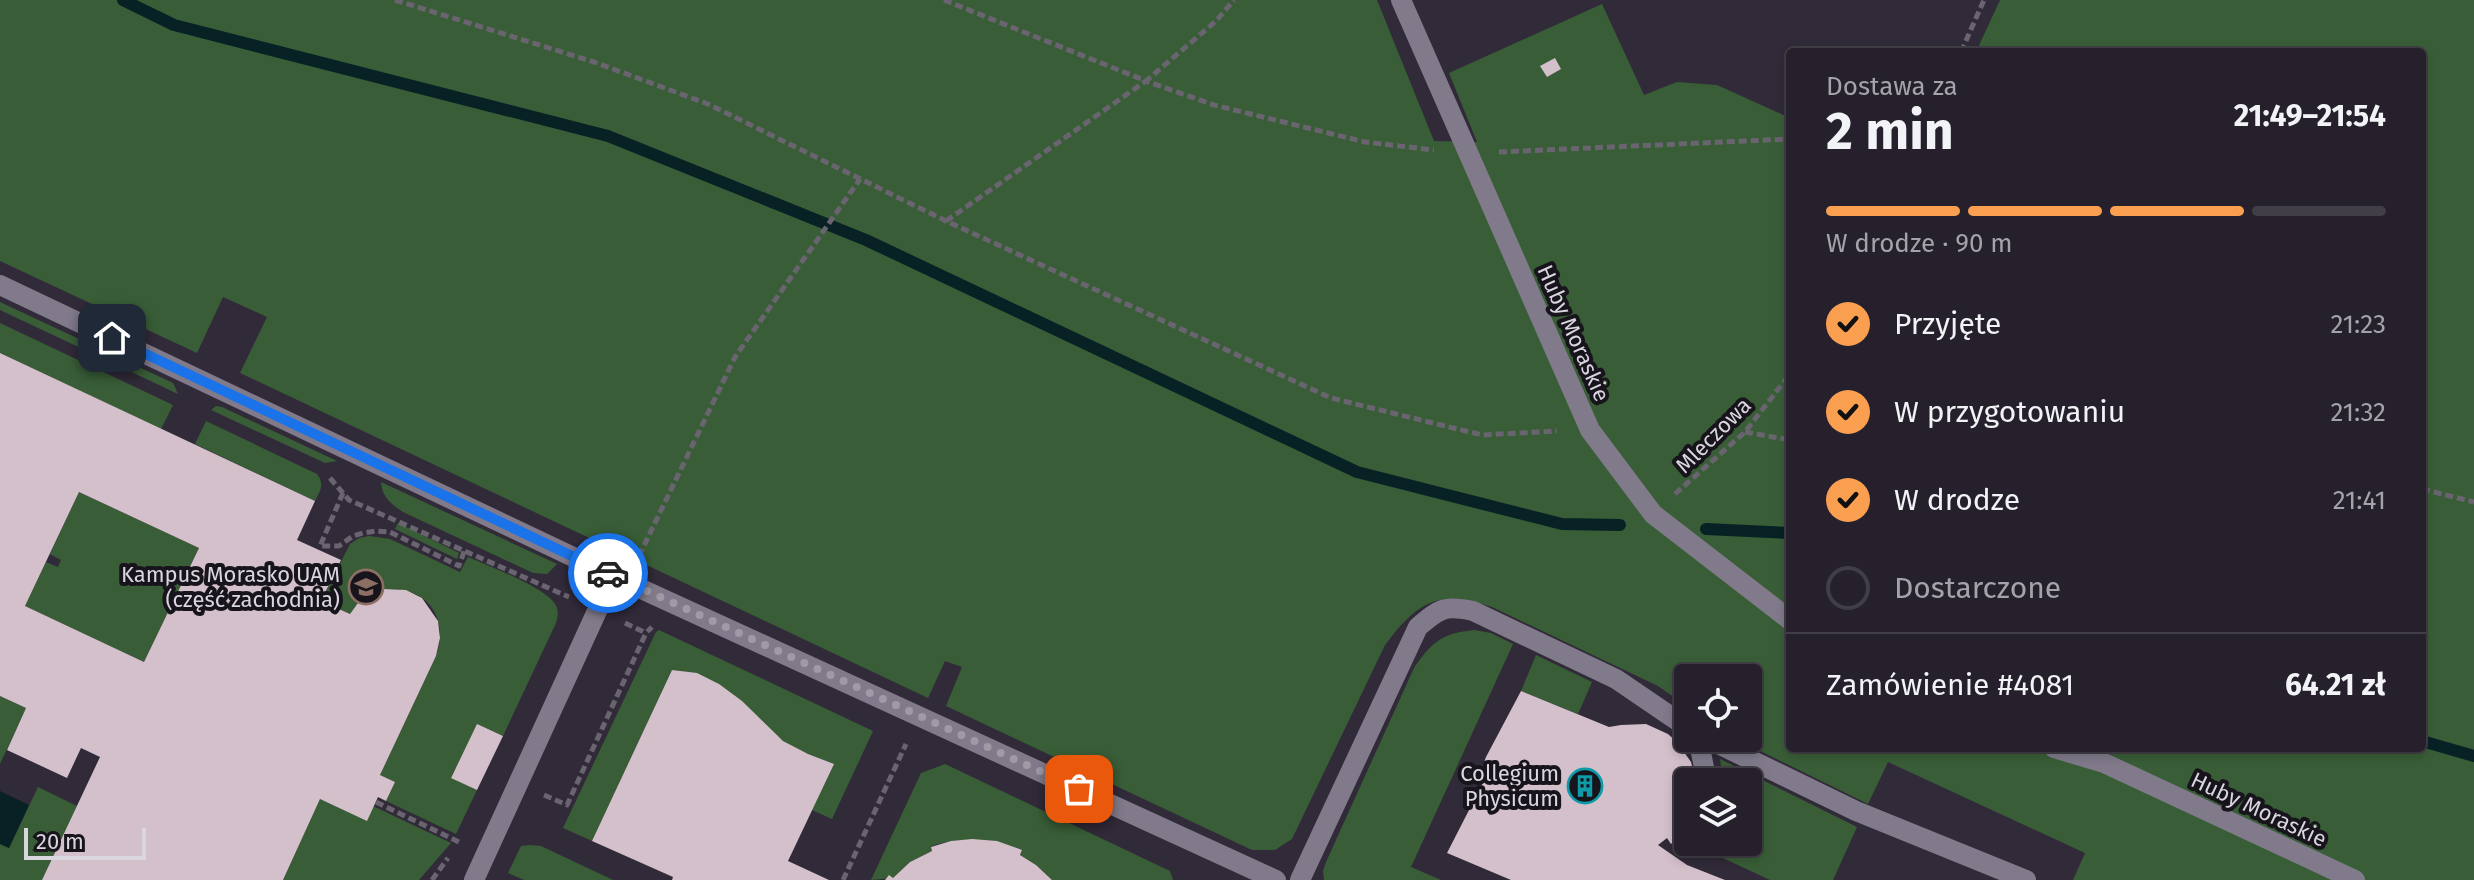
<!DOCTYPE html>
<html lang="pl">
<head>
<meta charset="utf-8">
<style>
	:root { --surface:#25202b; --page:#2d2833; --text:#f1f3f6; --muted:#a3a3a9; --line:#423e47; --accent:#fa9f4f }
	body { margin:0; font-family:"Fira Sans",sans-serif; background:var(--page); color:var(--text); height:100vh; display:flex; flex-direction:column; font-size:30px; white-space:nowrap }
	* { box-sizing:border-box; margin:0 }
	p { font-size:26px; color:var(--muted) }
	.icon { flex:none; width:44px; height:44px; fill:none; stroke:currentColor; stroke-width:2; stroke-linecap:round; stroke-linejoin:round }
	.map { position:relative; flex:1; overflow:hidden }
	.panel { position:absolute; left:1786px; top:48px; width:640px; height:704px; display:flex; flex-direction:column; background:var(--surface); border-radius:8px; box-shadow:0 4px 12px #0003,0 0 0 2px var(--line) }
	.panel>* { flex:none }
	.fabs { position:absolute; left:1674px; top:664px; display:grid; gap:16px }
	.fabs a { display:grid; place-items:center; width:88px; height:88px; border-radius:8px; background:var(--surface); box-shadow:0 4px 12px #0003,0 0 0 2px var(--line); font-size:40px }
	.scale { position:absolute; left:24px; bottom:20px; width:122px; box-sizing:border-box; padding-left:8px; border:4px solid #dad6df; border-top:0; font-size:22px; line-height:28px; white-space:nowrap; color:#dad6df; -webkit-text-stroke:6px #17141b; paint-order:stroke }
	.pin { position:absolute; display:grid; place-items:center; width:68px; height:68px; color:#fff; margin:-34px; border-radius:16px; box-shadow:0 4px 12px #0006 }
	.courier { position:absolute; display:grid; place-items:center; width:80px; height:80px; margin:-40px; border:6px solid #1a73e8; border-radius:50%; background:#fff; color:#222; box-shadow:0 2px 10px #0007 }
	.headline em { font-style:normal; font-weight:700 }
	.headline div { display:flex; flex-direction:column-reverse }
	.headline { display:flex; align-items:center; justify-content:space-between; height:136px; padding:0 40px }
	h1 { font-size:52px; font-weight:700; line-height:60px }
	.bar { display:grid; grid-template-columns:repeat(4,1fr); gap:12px 8px; align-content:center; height:96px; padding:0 40px }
	.bar i { height:10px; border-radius:6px; background:var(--line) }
	.bar .active { background:var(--accent) }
	.bar p { grid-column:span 4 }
	.line { display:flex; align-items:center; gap:20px; padding:0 40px; border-top:2px solid var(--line) }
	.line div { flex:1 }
	ol { padding:0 40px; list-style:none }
	li { display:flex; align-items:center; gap:24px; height:88px }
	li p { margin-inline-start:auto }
	li .icon { padding:8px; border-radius:50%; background:var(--accent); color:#111; stroke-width:4 }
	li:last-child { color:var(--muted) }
	li i { width:44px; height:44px; border:4px solid var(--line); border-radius:50% }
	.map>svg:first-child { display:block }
	.green { fill:#395e37 }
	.water { fill:#072124 }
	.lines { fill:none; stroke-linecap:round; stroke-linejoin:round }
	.stream { stroke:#072124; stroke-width:12 }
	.building { fill:#d4c0cb; fill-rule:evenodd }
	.path { stroke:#6a6471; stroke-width:5; stroke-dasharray:8 4; stroke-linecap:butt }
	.minor { stroke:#817a8b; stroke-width:20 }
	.done { stroke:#9f9aa5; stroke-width:8; stroke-dasharray:0 14.4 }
	.route { stroke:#1a73e8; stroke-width:10 }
	.labels { text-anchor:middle; stroke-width:8; stroke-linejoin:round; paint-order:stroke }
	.street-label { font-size:22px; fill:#dad6df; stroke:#17141b }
	.poi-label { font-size:22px; fill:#dad6df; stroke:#17141b; text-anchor:end }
</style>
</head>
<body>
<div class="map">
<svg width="2474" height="880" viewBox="0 0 2474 880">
	<rect width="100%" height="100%" fill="#312a39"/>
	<g class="green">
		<path d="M0,0H1377L1434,141L1477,142L1449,73L1602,4L1644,95L1677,82L1717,85L1790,118V748H2422V52H1976L2000,0H2474V880H2073L2085,853L1888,762L1868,804L1734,738H1748V678H1688V707L1658,686L1492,607C1438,589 1418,601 1385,645L1292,839L1275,850H1252L946,706L962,667L945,661L928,698L240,373L267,317L223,297L197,353L0,261Z"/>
		<polygon points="0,302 173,383 178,394 0,310"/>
		<polygon points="0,323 173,405 161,429 0,353"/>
		<polygon points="216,406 222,407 337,461 325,463 211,410"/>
		<path d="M206,421L317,474C325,484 320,491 315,501L195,444Z"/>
		<path d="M381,482L557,564L547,574L533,573L403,512C391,504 382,497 381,482Z"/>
		<polygon points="79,492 199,548 144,662 25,606 46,562 58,567 61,560 50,554"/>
		<polygon points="398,523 459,553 457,559 395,529"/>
		<path d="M369,536L390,539L460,572L468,557C487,565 546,588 555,604C559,610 558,616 556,623L503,736L477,725L451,777L477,790L456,834L386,801L395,782L380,775L436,656C438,650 440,643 440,637C442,587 379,572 350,614L321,601L350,544L359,538Z"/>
		<path d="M659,630L873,731L832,819L812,810L833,764C816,757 797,751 782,740C739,710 733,676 672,670L592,841L563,828L656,632Z"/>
		<path d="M1474,630L1491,633L1513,644L1411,867L1441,880H1324L1323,871L1326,862L1414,668C1432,642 1442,633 1474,630Z"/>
		<polygon points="1536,655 1592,682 1578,714 1521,691"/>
		<polygon points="0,696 26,708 0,764"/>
		<polygon points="1720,759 1857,827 1833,880 1770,880 1723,858 1718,842 1748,842 1748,782 1723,782"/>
		<path d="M945,764L1170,871L1173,880H1052L1036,865L1020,855L1022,851C988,838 966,836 931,846L932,851L910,862L893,878L871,880L921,773Z"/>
		<polygon points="38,787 77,806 42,880 0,880 0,844 9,848"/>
		<polygon points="320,799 367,820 373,806 451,843 419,880 283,880"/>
		<polygon points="530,845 541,846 613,880 524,880 508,873 521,846"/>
	</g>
	<polygon class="water" points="0,791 29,805 9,848 0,844"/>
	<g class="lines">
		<g class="stream">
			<polyline points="123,0 174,25 608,136 866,240 1357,472 1562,524 1620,525"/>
			<polyline points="1706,529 1790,533"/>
			<polyline points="2422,741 2474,756"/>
		</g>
	</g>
	<g class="building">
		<polygon points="1555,58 1561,69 1547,77 1540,66"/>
		<path d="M0,353L315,501L297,540L341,560L321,601L350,614L358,603L369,594L383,589L406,590L422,598L438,621L440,638L436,656L380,775L395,782L386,801L378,797L367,821L320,799L283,880H42L100,757L81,748L67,778L7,750L26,708L0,696ZM79,492L199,548L144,662L25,606Z"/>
		<polygon points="672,670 697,673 719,684 742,701 783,741 808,754 834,764 788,861 829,880 672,880 673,877 592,841"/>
		<polygon points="1521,691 1609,727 1621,725 1646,724 1668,734 1677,742 1691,762 1696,782 1688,782 1688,817 1679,830 1684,833 1671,844 1667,838 1658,845 1687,865 1725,880 1511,880 1447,853 1487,775 1480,773 1486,757"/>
		<polygon points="477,724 503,736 477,790 451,778"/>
		<polygon points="972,839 997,841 1022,850 1020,855 1036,865 1052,880 885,880 889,875 893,878 910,862 932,851 931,847 951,841"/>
	</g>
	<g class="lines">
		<g class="path">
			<polyline points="395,0 594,62 708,104 946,221 1331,398 1482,435 1557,431"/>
			<polyline points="944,0 1146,81 1216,21 1234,0"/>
			<polyline points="1961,52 1984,0"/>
			<polyline points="1499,152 1790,139"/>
			<polyline points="946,221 1146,81 1214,105 1365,142 1434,150"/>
			<polyline points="1745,432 1790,440"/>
			<polyline points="330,478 349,500 569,597"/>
			<polyline points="2422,489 2474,502"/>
			<polyline points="343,493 320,546 339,546 353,536 363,533 376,531 390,532 459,566 465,549"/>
			<polyline points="1675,494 1745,432 1790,374"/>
			<polyline points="639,556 735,357 860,179"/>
			<polyline points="625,623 646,633"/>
			<polyline points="544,795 567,805 646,633 652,627"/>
			<polyline points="376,802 461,843"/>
			<polyline points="432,880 448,858"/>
			<polyline points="843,880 906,744"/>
		</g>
		<g class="minor">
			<polyline points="1401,0 1590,430 1653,514 1790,620"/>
			<polyline points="0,285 626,582 1276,880"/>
			<polyline points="1698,738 1707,782"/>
			<polyline points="1706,738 1856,811 2026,880"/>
			<polyline points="2054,748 2104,763 2355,880"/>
			<polyline points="474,880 613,576"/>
			<path d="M1300,880L1418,627C1440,608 1445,605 1473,611L1616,679L1688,728"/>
		</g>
	</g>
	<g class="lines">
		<polyline class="done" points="608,573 1079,789"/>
		<polyline class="route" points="112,338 608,573"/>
	</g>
	<defs>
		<g id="university-ring" transform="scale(1.8)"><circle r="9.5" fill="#17141b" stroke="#8d6e63" stroke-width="1.5"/><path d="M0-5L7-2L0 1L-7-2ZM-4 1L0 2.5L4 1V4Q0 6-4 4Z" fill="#8d6e63"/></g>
		<g id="building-ring" transform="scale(1.8)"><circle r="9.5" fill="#17141b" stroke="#0f9aa8" stroke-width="1.5"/><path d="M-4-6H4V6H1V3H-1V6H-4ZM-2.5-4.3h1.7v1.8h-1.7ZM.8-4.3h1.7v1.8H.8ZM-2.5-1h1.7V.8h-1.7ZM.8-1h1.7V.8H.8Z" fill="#0f9aa8"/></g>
	</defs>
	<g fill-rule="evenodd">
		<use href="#university-ring" x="366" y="587"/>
		<use href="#building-ring" x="1585" y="786"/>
	</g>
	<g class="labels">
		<g class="street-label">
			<text transform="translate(1574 333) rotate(66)" y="8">Huby Moraskie</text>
			<text transform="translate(1713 435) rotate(-45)" y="8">Mleczowa</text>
			<text transform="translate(2259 809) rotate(25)" y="8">Huby Moraskie</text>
		</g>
		<g class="poi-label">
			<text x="340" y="582">Kampus Morasko UAM<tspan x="340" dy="25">(część zachodnia)</tspan></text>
			<text x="1559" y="781">Collegium<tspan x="1559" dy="25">Physicum</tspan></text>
		</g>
	</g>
</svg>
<div class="fabs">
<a><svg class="icon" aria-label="locate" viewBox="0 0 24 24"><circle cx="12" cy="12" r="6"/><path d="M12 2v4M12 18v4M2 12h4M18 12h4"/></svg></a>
<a><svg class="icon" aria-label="layers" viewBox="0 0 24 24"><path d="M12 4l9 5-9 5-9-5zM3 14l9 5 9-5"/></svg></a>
</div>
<div class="scale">20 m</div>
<div class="pin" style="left:1079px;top:789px;background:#ea580c"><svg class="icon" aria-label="bag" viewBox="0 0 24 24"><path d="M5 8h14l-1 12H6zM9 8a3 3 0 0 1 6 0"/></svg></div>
<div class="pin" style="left:112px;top:338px;background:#1f2937"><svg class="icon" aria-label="home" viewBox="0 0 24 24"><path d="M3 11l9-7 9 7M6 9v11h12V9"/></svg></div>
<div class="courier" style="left:608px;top:573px"><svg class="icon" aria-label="car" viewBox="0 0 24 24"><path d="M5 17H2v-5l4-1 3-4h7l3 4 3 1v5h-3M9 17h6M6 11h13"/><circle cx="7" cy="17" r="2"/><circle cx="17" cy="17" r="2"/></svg></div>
<section class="panel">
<div class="headline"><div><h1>2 min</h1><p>Dostawa za</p></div><em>21:49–21:54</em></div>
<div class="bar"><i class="active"></i><i class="active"></i><i class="active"></i><i></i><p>W drodze · 90 m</p></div>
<ol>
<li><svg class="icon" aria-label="check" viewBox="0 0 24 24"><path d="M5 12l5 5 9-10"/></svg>Przyjęte<p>21:23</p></li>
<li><svg class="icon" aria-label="check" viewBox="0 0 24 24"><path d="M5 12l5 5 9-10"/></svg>W przygotowaniu<p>21:32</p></li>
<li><svg class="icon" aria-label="check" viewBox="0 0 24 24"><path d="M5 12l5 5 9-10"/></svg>W drodze<p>21:41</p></li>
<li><i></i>Dostarczone</li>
</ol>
<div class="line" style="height:104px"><div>Zamówienie #4081</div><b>64.21 zł</b></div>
</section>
</div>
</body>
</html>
